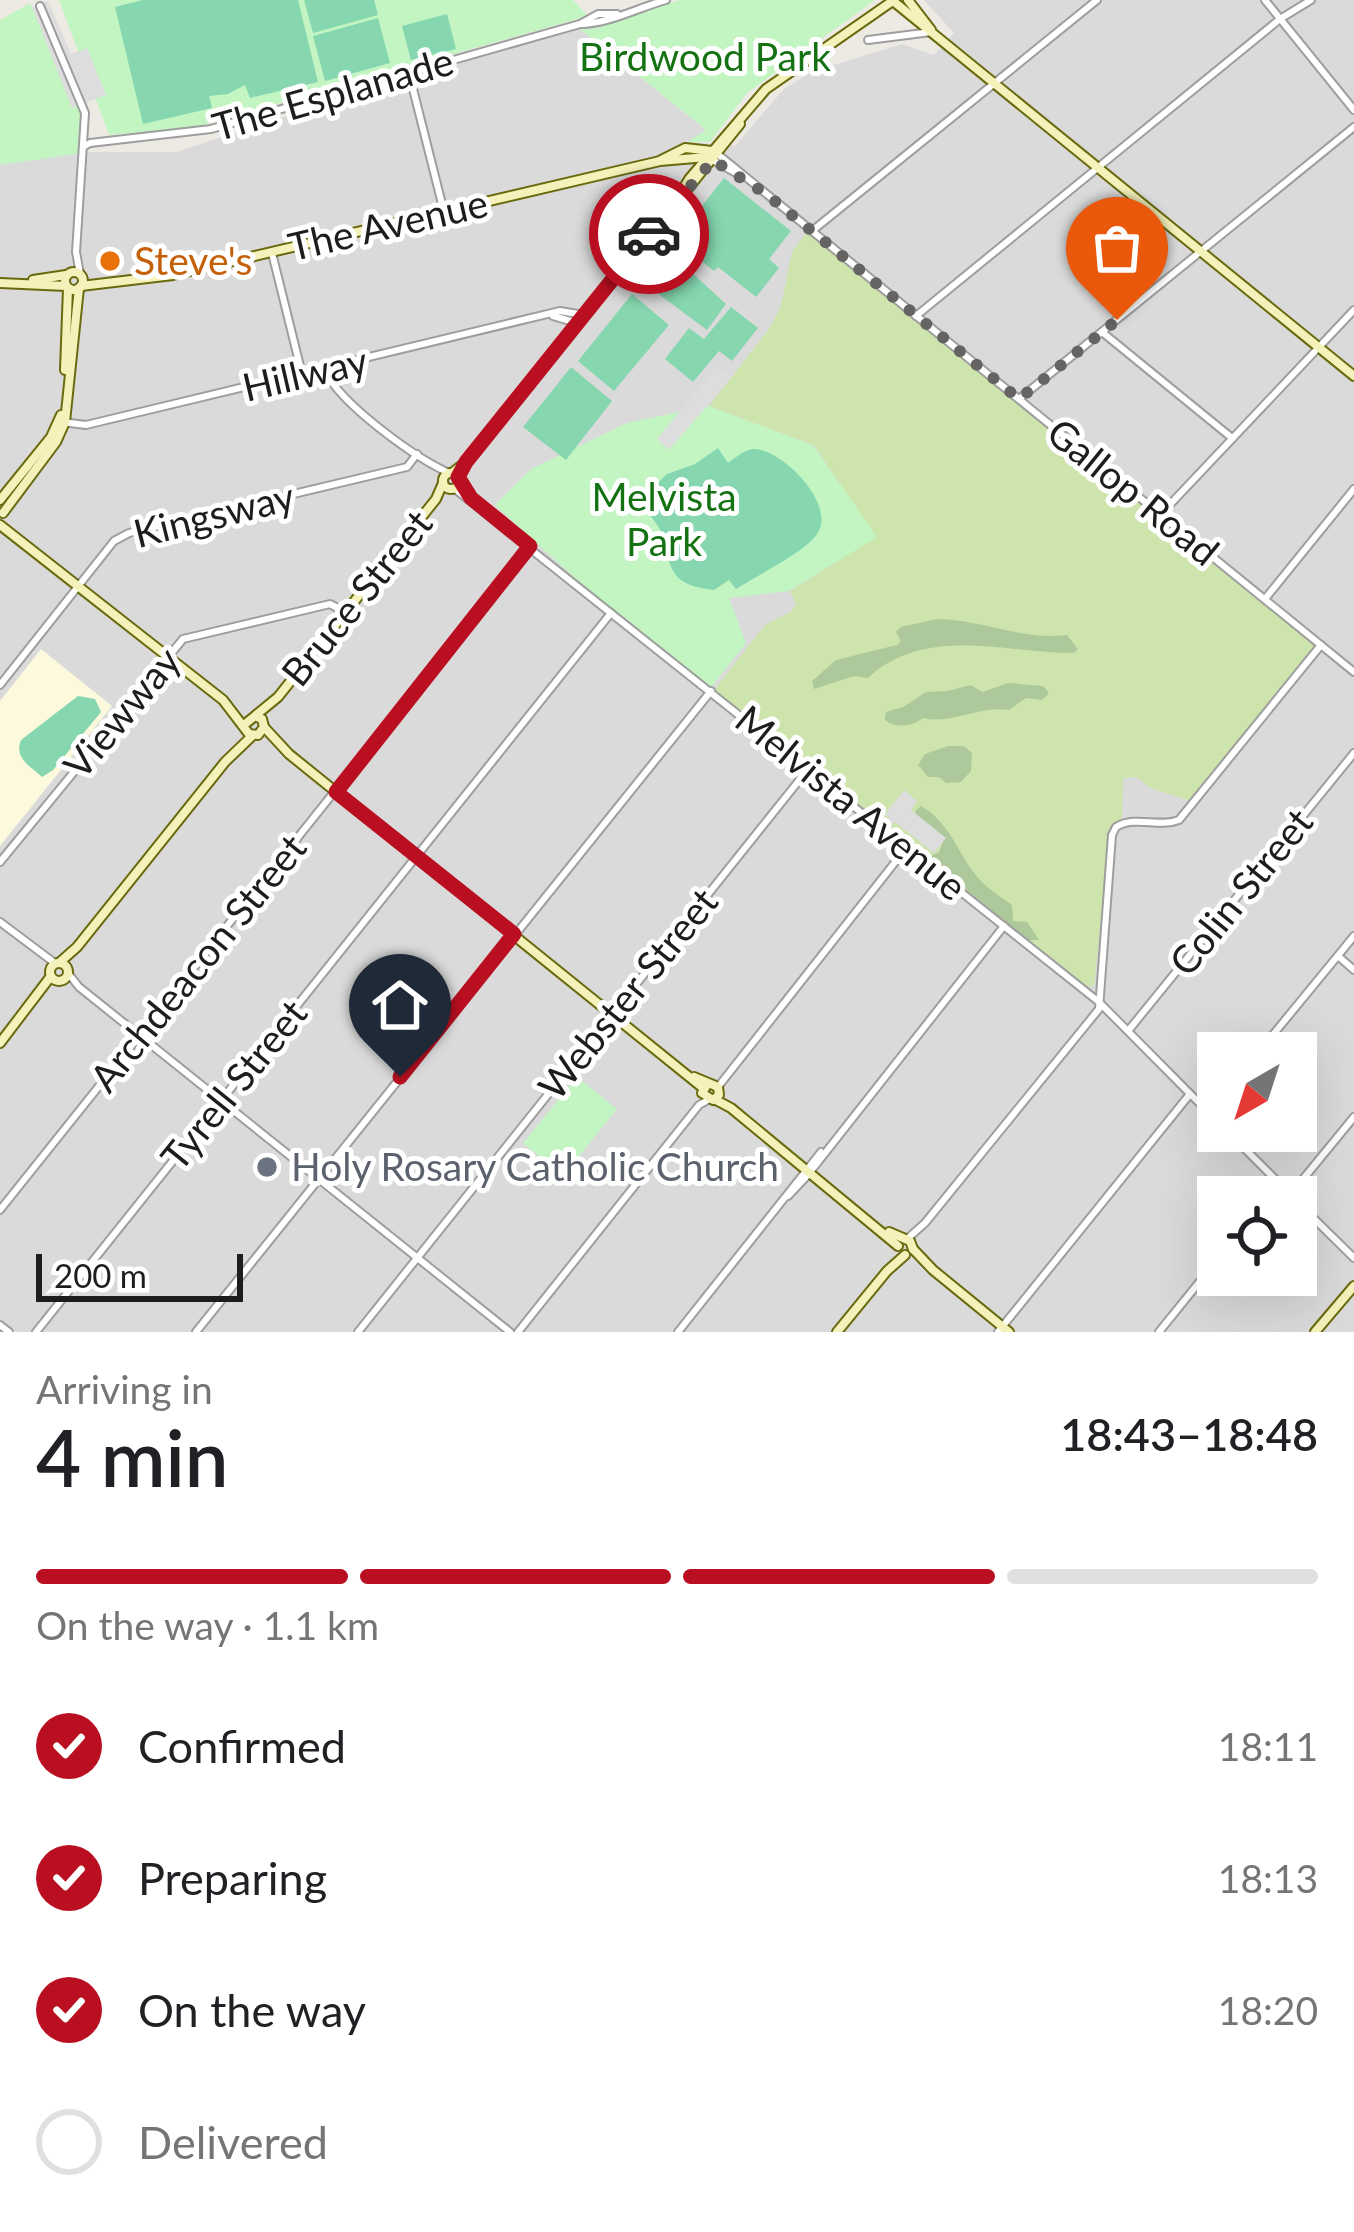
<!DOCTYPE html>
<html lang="en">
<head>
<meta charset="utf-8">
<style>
	:root { --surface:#fff; --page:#f6f6f6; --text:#202124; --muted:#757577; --line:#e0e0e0; --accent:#ba0f20 }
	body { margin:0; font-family:Lato,sans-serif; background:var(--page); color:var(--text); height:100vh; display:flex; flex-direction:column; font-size:45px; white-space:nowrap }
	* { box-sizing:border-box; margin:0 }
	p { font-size:39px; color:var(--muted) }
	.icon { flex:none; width:66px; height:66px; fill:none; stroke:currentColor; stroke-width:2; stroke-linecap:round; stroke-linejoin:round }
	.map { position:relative; height:1332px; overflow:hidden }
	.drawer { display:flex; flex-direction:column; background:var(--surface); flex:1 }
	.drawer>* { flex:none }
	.needle { width:78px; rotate:219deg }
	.tools { position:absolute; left:1197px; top:1032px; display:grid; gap:24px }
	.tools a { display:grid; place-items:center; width:120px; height:120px; border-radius:0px; background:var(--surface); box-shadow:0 12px 48px #0002; font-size:60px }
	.scale { position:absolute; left:36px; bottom:30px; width:207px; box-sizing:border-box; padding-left:12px; border:6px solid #1d1d1d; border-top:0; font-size:33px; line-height:42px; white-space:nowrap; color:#1d1d1d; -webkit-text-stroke:9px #fff; paint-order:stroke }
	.pin { position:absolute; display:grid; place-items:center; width:102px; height:102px; color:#fff; margin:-123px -51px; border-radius:50% 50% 50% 0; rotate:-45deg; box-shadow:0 0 12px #0007 }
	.pin .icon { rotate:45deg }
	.courier { position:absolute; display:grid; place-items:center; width:120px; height:120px; margin:-60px; border:9px solid #ba0f20; border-radius:50%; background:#fff; color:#222; box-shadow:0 3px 15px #0007 }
	.head em { font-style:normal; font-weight:600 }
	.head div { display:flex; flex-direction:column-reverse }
	.head { display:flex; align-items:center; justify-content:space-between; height:204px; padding:0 36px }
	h1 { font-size:78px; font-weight:600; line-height:90px }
	.bar { display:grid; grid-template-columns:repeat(4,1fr); gap:18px 12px; align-content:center; height:144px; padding:0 36px }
	.bar i { height:15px; border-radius:9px; background:var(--line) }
	.bar .active { background:var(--accent) }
	.bar p { grid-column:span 4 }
	ol { padding:0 36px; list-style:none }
	li { display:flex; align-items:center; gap:36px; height:132px }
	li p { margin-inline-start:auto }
	li .icon { padding:12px; border-radius:50%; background:var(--accent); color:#fff; stroke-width:4 }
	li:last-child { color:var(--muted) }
	li i { width:66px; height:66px; border:6px solid var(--line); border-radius:50% }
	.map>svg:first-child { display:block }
	.residential { fill:#dbdada; fill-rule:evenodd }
	.education { fill:#fcf9dd }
	.grass { fill:#cde4ac }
	.forest { fill:#adc99b }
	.park { fill:#c3f5c2 }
	.pitch { fill:#86d7b0 }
	.parking { fill:#ddd }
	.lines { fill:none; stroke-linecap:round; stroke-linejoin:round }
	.street-casing { stroke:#9e9e9e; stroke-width:10 }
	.secondary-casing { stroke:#696a0d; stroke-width:12 }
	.street { stroke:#fff; stroke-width:6 }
	.secondary { stroke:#f4f1ba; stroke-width:8 }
	.done { stroke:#666462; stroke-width:12; stroke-dasharray:0 21.6 }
	.route { stroke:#ba0f20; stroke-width:15 }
	.food-dot { fill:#e8710a; stroke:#fff; stroke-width:4.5 }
	.worship-dot { fill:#6b7280; stroke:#fff; stroke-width:4.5 }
	.labels { text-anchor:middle; stroke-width:10; stroke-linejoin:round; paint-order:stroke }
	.park-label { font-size:39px; fill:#157213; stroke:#fff }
	.street-label { font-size:39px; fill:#1d1d1d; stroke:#fff }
	.food-label { font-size:39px; fill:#c56008; stroke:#fff; text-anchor:start }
	.worship-label { font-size:39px; fill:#5b616d; stroke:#fff; text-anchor:start }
</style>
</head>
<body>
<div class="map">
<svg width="1354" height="1332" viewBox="0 0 1354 1332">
	<rect width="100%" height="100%" fill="#ede9e3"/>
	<path class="residential" d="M924,0H1354V1332H0V161L41,152H176L574,23L707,130L690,142L735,146L784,89L811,72L902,44L934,55L954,33ZM1218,1053H1296V1131H1218ZM1218,1197H1296V1275H1218Z"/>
	<polygon class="education" points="41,649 112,706 0,846 0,701"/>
	<polygon class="grass" points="808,230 1319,645 1190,801 1150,788 1137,777 1123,778 1122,822 1110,836 1094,986 1081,985 714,690 765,625 791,612 796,604 790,591 876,537 814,445 709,406 769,329 781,306 792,252"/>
	<g class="forest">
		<path d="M937,619C980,619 1024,641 1067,635L1078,649L1074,653C1005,653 925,625 868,678L854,676L814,689L812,681L836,660L897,645L901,641L896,632L901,627Z"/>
		<path d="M1008,683L1043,686L1049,693L1042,700L1026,698L1009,710C980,705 951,725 923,718C913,726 896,729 885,720L886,712L903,707L926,692L948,691L970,685L983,692Z"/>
		<polygon points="948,746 964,746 972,753 971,771 961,782 946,783 939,777 928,777 918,765 925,754"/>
		<path d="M921,806C950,823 956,850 975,874C984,886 999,896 1012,905L1013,921L1027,922L1039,940H1028L932,861L931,856L939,852L944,839L916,816L915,811Z"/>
	</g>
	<g class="park">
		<polygon points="59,0 573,0 588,16 196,127 109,135"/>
		<polygon points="680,0 875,0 747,93 710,142 687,142 706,130 580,29"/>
		<polygon points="30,3 85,113 83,153 0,165 0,20"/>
		<polygon points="709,406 813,445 877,537 789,591 729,598 746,643 710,689 612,612 495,505 531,469 627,423"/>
		<polygon points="577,1077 617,1109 563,1176 523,1143"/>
	</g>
	<g class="pitch">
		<polygon points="143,0 298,0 318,82 250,98 245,85 228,94 209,96 212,108 143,124 115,7"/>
		<polygon points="304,0 374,0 378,15 313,33"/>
		<polygon points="447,14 456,49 411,60 402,26"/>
		<polygon points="378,18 390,63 325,81 313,36"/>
		<polygon points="724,178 791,231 769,259 779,268 756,297 718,267 714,271 675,240"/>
		<polygon points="667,250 726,304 707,330 641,281"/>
		<polygon points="632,294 669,325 614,391 578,361"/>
		<polygon points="731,307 758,328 732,361 719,351 693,382 665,359 689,328 704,339"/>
		<polygon points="571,367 612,401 566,460 523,427"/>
		<path d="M718,448L728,463C735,458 744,450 753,449C782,448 841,508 815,537C799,555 758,575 736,589L729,580L714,590C676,585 671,576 665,542C663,529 647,512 639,501L667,474L695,464Z"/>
		<path d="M78,696L95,699L101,712L53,770L42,777C29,765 14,758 21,740Z"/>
	</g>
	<g class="parking">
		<polygon points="48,1 71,54 87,48 106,95 72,108 32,7"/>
		<polygon points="717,367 731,378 669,450 657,439"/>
		<polygon points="904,790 917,801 911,810 946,838 934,853 895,822 889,829 883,824 889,817 885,814"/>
	</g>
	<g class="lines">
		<g class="street-casing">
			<g id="street">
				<polyline points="1265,0 1354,110"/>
				<polyline points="40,6 85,113 76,252 80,274"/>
				<path d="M580,24C608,24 637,8 666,0"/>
				<polyline points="868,40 931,32"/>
				<polyline points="409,73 444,212"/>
				<polyline points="83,147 90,143 211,129 580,24 598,14 617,14"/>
				<polyline points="715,152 1354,672"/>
				<polyline points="709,158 740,175"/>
				<polyline points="812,231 1097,0"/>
				<polyline points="272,253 302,374"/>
				<polyline points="553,316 577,323"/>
				<polyline points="916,316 1280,19 1311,0"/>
				<polyline points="1102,332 1232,438"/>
				<path d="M324,369C340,404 414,457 449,473"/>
				<polyline points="1019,399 1354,127"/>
				<polyline points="62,422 86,425 560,311 584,315"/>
				<polyline points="459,482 469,495"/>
				<polyline points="455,489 1099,1002 1218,1122"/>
				<polyline points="1161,514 1354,310"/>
				<polyline points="1265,599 1354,489"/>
				<polyline points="0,685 114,541 129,533 407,467 417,454"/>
				<polyline points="0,862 183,639 330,604 345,612"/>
				<polyline points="0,922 56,964"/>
				<polyline points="1338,956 1354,970"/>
				<polyline points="68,973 79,987 510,1332"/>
				<polyline points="1128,1031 1354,753"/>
				<polyline points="1258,1053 1354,936"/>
				<polyline points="718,1087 907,847"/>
				<polyline points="1209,1113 1218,1102"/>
				<polyline points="1227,1131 1290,1194"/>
				<polyline points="1290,1195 1354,1117"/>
				<polyline points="788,1196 807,1176 1004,926"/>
				<polyline points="1296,1201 1354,1258"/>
				<polyline points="0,1210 530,547"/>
				<path d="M906,1240L925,1223L1099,1009L1112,835L1116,827C1136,815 1158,828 1179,820L1321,645"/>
				<polyline points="0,1325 9,1332"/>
				<polyline points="36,1332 611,613"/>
				<polyline points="196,1332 711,691"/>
				<polyline points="358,1332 809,768"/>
				<polyline points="518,1332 699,1105 708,1100"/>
				<polyline points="678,1332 821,1152"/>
				<polyline points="998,1332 1190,1094"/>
				<polyline points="1159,1332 1218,1259"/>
			</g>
		</g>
		<g class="secondary-casing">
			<g id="secondary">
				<polyline points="908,0 931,30"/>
				<polyline points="893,1 1354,376"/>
				<polyline points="661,160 685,148 712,151"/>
				<polyline points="686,191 740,124"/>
				<circle cx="74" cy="281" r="9"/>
				<polyline points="33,280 66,275"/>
				<polyline points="0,283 66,286"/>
				<polyline points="81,286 173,275 660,161 707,157"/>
				<polyline points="65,370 68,288"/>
				<circle cx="451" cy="481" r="8"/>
				<polyline points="452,473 466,462 676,201 689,179 766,89 894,0"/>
				<polyline points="0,500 51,437 61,415"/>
				<polyline points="3,513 56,442 65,422 79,288"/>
				<polyline points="0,525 223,700 249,734 258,735 264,727 262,719 255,716 245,724"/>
				<polyline points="256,715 278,697 436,499 443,483"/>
				<polyline points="264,727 289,754 703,1088"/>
				<polyline points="59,963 77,947 225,762 253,735"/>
				<circle cx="59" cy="972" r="9"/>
				<polyline points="0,1043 51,976"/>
				<polyline points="694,1077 718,1087 719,1095 713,1100 702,1093 708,1083"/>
				<polyline points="714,1099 731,1108 898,1246"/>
				<polyline points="889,1232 910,1241 913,1249"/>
				<polyline points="913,1249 933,1270 1009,1332"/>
				<polyline points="837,1332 887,1271 905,1255"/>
				<polyline points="1315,1332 1354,1286"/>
			</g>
		</g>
		<use href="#street" class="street"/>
		<use href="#secondary" class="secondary"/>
	</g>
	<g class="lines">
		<polyline class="done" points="649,234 713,160 766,194 1019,399 1117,320"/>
		<polyline class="route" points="400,1077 514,934 336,792 530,546 471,498 458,477 466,462 649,234"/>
	</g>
	<circle class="food-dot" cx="110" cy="261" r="12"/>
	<circle class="worship-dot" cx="267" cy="1167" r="12"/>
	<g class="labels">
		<g class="park-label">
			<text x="705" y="71">Birdwood Park</text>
			<text x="664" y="511">Melvista<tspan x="664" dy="45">Park</tspan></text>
		</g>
		<g class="street-label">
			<text transform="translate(333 94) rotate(-16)" y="14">The Esplanade</text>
			<text transform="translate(388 225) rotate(-13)" y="14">The Avenue</text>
			<text transform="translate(305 374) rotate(-13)" y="14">Hillway</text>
			<text transform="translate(1133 492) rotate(39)" y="14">Gallop Road</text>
			<text transform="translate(214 515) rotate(-14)" y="14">Kingsway</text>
			<text transform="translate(357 598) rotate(-51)" y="14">Bruce Street</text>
			<text transform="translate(122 713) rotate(-50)" y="14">Viewway</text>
			<text transform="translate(851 803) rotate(39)" y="14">Melvista Avenue</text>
			<text transform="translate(1241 892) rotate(-51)" y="14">Colin Street</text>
			<text transform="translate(198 963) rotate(-51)" y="14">Archdeacon Street</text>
			<text transform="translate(628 994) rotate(-51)" y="14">Webster Street</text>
			<text transform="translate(234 1085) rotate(-51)" y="14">Tyrell Street</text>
		</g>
		<g class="food-label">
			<text x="134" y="275">Steve's</text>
		</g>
		<g class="worship-label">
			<text x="291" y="1181">Holy Rosary Catholic Church</text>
		</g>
	</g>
</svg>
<div class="tools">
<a><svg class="needle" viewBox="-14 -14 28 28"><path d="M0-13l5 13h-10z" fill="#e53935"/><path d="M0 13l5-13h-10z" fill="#757577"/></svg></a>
<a><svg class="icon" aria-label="locate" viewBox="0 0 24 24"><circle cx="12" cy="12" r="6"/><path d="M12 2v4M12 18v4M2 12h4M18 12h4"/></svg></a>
</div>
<div class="scale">200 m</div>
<div class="pin" style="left:1117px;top:320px;background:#ea580c"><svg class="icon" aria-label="bag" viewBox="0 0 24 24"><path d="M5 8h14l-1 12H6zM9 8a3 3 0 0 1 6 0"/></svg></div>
<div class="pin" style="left:400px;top:1077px;background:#1f2937"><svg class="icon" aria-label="home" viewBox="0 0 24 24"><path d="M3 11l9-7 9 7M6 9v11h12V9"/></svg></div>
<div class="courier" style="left:649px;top:234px"><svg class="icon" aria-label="car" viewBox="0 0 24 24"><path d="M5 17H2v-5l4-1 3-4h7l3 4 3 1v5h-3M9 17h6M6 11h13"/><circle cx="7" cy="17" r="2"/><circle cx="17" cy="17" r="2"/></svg></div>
</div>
<section class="drawer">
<div class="head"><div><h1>4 min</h1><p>Arriving in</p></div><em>18:43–18:48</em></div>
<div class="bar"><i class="active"></i><i class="active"></i><i class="active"></i><i></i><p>On the way · 1.1 km</p></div>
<ol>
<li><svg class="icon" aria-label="check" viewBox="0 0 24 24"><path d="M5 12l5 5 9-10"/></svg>Confirmed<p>18:11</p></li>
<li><svg class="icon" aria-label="check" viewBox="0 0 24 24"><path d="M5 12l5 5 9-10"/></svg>Preparing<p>18:13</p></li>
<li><svg class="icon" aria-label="check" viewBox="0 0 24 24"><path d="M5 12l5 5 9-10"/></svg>On the way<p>18:20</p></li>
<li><i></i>Delivered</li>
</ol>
</section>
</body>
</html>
